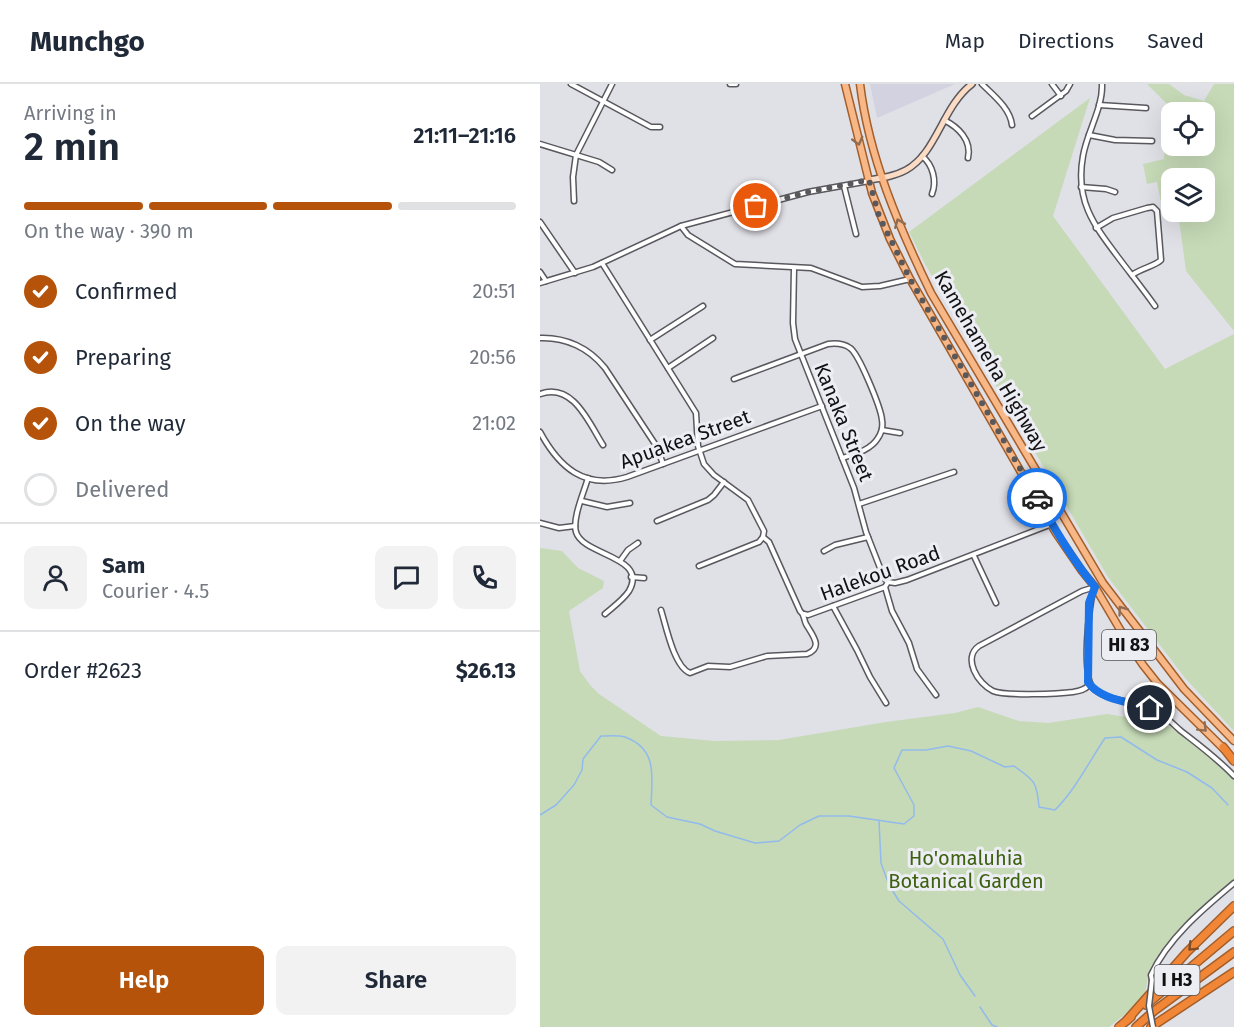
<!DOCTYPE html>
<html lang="en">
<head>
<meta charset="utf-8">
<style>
	:root { --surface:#fff; --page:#f2f2f3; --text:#1f2937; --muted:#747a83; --line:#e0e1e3; --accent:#b45309 }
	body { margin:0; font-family:"Fira Sans",sans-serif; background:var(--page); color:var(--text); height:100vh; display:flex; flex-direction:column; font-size:22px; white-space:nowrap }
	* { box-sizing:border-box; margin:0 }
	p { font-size:20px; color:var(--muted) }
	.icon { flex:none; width:33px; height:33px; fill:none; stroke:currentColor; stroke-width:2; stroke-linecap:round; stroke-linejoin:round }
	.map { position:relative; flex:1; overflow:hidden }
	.sheet { display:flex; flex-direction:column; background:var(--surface); width:540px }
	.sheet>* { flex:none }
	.fabs { position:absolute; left:621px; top:18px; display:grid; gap:12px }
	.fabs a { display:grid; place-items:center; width:54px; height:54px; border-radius:12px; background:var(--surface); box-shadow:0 6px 24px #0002; font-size:30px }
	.pin { position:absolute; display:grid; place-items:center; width:51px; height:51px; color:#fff; margin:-26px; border:3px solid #fff; border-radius:50%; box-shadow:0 2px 6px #0007 }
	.courier { position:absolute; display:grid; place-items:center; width:60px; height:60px; margin:-30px; border:4px solid #1a73e8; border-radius:50%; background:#fff; color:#222; box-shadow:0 2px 8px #0007 }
	.summary em { font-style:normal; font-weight:600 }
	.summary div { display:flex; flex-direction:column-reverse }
	.summary { display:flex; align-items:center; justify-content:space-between; height:102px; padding:0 24px }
	h1 { font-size:39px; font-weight:600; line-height:45px }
	.bar { display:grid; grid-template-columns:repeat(4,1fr); gap:9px 6px; align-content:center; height:72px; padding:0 24px }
	.bar i { height:8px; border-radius:4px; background:var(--line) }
	.bar .on { background:var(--accent) }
	.bar p { grid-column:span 4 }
	.line { display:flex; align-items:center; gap:15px; padding:0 24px; border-top:2px solid var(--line) }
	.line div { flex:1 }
	.round { display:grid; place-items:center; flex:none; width:63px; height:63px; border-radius:12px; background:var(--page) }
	ol { padding:0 24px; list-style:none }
	li { display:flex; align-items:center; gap:18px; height:66px }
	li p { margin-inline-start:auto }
	li .icon { padding:6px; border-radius:50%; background:var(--accent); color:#fff; stroke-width:4 }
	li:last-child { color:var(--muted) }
	li i { width:33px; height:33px; border:3px solid var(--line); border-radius:50% }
	.action { display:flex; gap:12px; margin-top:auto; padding:12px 24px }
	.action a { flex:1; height:69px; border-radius:12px; background:var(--accent); color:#fff; font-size:24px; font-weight:600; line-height:69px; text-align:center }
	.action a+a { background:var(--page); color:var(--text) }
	header { display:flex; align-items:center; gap:36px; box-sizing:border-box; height:84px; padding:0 30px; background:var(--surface); border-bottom:2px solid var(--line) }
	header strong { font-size:28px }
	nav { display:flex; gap:33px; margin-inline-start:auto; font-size:21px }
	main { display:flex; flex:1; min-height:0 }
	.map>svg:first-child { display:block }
	.built { fill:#d3d2e1 }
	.green { fill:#c6dab7; fill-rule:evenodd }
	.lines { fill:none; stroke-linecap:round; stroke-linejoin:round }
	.stream { stroke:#92baec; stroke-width:1.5 }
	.street-casing { stroke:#59585e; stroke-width:7 }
	.secondary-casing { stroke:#59585e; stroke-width:8 }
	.primary-casing { stroke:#a35e2a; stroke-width:9 }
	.highway-casing { stroke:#a35e2a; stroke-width:10 }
	.street { stroke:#fff; stroke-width:4 }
	.secondary { stroke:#fbdbc3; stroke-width:5 }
	.primary { stroke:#f7b786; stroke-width:6 }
	.highway { stroke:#f18736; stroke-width:7 }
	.street-bridge-casing { stroke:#59585e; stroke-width:7; stroke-linecap:butt }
	.street-bridge { stroke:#fff; stroke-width:4 }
	.oneway { stroke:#906c52 }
	.oneway2 { stroke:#814c24 }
	.done { stroke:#59595d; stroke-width:6; stroke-dasharray:0 10.8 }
	.route { stroke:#1a73e8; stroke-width:8 }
	.labels { text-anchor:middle; stroke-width:6; stroke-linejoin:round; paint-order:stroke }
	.shield { fill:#ededf4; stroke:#535356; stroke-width:1.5 }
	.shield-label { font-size:18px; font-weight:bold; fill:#111113 }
	.street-label { font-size:20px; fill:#111113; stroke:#ededf4 }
	.park-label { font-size:20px; fill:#3d610f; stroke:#ededf4 }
</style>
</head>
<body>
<header>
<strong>Munchgo</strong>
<nav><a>Map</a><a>Directions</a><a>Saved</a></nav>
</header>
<main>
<section class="sheet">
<div class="summary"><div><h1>2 min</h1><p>Arriving in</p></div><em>21:11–21:16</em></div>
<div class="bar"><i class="on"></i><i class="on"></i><i class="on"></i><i></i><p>On the way · 390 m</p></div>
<ol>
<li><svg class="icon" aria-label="check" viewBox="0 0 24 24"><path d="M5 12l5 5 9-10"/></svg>Confirmed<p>20:51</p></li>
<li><svg class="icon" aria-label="check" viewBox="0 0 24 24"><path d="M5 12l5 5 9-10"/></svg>Preparing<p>20:56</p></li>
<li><svg class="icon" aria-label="check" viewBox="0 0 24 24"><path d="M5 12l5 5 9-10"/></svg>On the way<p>21:02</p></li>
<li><i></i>Delivered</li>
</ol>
<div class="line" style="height:108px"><a class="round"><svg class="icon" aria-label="person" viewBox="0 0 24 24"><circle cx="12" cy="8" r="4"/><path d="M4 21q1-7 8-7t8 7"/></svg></a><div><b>Sam</b><p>Courier · 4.5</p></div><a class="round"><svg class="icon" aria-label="chat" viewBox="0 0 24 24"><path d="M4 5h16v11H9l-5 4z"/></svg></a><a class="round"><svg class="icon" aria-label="phone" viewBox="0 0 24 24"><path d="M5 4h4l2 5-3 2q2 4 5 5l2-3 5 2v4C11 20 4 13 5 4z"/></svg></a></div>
<div class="line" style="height:78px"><div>Order #2623</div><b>$26.13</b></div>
<div class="action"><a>Help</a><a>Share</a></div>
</section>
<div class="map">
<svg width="694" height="943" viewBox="0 0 694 943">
	<rect width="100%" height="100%" fill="#e0e0e7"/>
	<polygon class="built" points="330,0 415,0 337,34"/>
	<g class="green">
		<path d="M607,0H629L644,11L664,17L674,0H694V247L646,187L638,128H664V94H632L631,117L621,118L617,98L607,100L603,80L624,75L628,21ZM664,28V62H632V28Z"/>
		<polygon points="550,14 513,132 625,285 694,250 694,647 645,594 568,493 385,180 369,148"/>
		<polygon points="0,464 22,467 38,484 64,497 63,504 29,527 40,587 50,601 59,610 121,652 175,657 239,656 346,638 415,629 438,623 479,637 508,639 567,630 625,639 671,673 694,696 694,796 656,829 621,867 609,888 604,915 569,943 0,943"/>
	</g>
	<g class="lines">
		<g class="stream">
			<path d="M0,731L16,721L34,701L42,686L43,675L61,652C68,652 78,651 85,653C118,665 112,693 111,721L127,733L160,740L175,747L215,759L239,757L260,741L279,732H309L364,740L374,732V721L354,684L362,666H386L408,662L431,667L465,683L474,682C495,697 497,698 499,723L515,726C535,706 549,678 565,654L581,653L617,676L647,688L672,704L688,721"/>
			<polyline points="339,737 341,779 349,801 359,817 403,855 420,891 435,912"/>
			<polyline points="440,923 452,941 457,943"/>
		</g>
		<g class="street-casing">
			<g id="street">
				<polyline points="31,0 111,43 120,43"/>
				<polyline points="190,0 196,0"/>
				<path d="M442,0C453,11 470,24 472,41"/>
				<polyline points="512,0 521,12"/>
				<path d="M562,0C563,24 547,48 543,72C535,116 553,140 578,173C590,189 603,205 615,222"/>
				<polyline points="559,21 606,24"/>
				<polyline points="492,32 526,7 530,0"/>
				<path d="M404,36C418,43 432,56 428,74"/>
				<polyline points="549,51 575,56 612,57"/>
				<polyline points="0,60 59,78 72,86"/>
				<path d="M382,72C393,81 397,97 392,110"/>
				<polyline points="304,102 316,150"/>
				<polyline points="541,103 566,105 575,108"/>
				<polyline points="34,117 33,93 36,71 72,0"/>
				<polyline points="0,138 35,189"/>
				<polyline points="141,142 268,108 329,97"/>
				<path d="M556,144L573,134L607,124L613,123L617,127L621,176C615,182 602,184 592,191"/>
				<path d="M62,179L156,329L158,362L164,380L174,391L208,416L224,447L223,453L229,458L260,527C265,531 263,534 266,540C272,551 284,563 267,570L227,572L190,583L168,582L150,589C134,583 126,542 121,526"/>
				<polyline points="254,184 253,239 255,255 314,404 326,448 344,494 348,498"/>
				<polyline points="0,188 6,197"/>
				<polyline points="0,199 53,183 141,142 148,151 195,180 271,184 322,203 340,202 370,195"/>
				<path d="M0,254C26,253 49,264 65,284L117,363L123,380"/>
				<polyline points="110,256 163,222"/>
				<polyline points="128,284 173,254"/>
				<path d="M194,295L288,260C296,259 303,259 310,264C319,270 341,324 342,336C343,342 342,348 338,354C331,366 315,370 302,374"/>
				<path d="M0,310C33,298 49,339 63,361"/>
				<polyline points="342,346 360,349"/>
				<path d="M0,348C19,383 44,406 87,393L282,322"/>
				<path d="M48,394C44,408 32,435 36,448C43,472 109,472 89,507C83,516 73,523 65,530"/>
				<polyline points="42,417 67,423 90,419"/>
				<polyline points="319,420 414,388"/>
				<polyline points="117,437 168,416 174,411 184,398"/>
				<polyline points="0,439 19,444 35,442"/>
				<polyline points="284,467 295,461 328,453"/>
				<polyline points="434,472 456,519"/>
				<polyline points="80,477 88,466 98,459"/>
				<polyline points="159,482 219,458 223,453"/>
				<polyline points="91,493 104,494"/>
				<polyline points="345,503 352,527 369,559 377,585 396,611"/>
				<path d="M554,503C549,521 540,596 555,606C572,619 598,616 616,627C625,631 633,640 641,647C659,661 678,675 694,692"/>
				<polyline points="293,522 317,566 330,593 346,619"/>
				<polyline points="264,530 268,531 345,503 348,498 355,499 367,496 512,440"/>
				<path d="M549,601C545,606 539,607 533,608C519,610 464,612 453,607C438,600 422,574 439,562L542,507L555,503"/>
				<polyline points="622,631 632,614"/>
				<path d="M612,896L611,891C628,854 663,825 694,799"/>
			</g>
		</g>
		<g class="secondary-casing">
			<path id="secondary" d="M329,96C342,94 355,92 366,86C397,69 402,23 432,0"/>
		</g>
		<g class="primary-casing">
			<g id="primary">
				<polyline points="305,0 332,109 350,155 370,195 516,449 542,487 555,503 588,559 603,581 618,600 685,666"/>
				<path d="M320,0C329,74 359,143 391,209L563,499L644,605L694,657"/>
			</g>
		</g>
		<g class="highway-casing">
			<g id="highway">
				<polyline points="683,663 694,677"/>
				<polyline points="606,921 694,847"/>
				<polyline points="587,936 647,868 694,822"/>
				<polyline points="579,943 591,933"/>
				<polyline points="596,943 614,927 694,868"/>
				<polyline points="611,943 694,888"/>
			</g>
		</g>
		<use href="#street" class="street"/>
		<use href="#secondary" class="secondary"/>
		<use href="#primary" class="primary"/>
		<use href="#highway" class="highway"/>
		<g class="street-bridge-casing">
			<polyline id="street-bridge" points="612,896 609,922 613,943"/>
		</g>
		<use href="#street-bridge" class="street-bridge"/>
	</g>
	<defs><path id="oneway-chevron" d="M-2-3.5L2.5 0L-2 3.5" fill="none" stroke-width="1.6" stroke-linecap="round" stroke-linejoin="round" transform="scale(1.5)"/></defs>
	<g class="oneway">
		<use href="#oneway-chevron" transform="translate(318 57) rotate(75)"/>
		<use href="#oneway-chevron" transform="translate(359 139) rotate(-112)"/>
		<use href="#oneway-chevron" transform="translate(582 526) rotate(-126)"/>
		<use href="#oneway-chevron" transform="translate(663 644) rotate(45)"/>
	</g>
	<use class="oneway2" href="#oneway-chevron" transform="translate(652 863) rotate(135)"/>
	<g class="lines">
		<polyline class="done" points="216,122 268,108 329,96 339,132 370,195 497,414"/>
		<path class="route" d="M497,414C515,445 532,475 555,503L549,519L548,598C560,616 590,618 610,624"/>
	</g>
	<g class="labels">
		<g class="shield">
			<rect x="562" y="546" width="54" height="30" rx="4.5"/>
			<rect x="614.5" y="881" width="45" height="30" rx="4.5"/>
		</g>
		<g class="shield-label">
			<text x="589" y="567">HI 83</text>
			<text x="637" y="902">I H3</text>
		</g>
		<g class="street-label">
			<text transform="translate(451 277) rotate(60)" y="7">Kamehameha Highway</text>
			<text transform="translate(304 338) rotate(68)" y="7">Kanaka Street</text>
			<text transform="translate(145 355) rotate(-20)" y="7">Apuakea Street</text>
			<text transform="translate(340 489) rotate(-20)" y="7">Halekou Road</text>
		</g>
		<g class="park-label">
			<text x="426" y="781">Ho'omaluhia<tspan x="426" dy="23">Botanical Garden</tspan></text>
		</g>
	</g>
</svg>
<div class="fabs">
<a><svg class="icon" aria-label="locate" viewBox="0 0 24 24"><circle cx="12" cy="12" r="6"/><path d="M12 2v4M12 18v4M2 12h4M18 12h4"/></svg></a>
<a><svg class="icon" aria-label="layers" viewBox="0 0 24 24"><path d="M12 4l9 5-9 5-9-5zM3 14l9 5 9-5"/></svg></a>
</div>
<div class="pin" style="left:216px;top:122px;background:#ea580c"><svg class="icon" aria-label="bag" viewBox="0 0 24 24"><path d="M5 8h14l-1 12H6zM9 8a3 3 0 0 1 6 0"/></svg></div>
<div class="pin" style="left:610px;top:624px;background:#1f2937"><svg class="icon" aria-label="home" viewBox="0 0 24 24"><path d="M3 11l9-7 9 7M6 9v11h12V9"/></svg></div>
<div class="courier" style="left:497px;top:414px"><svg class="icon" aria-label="car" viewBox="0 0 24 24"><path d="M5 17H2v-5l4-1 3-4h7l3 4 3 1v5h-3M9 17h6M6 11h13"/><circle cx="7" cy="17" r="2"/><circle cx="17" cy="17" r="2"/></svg></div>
</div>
</main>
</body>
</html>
